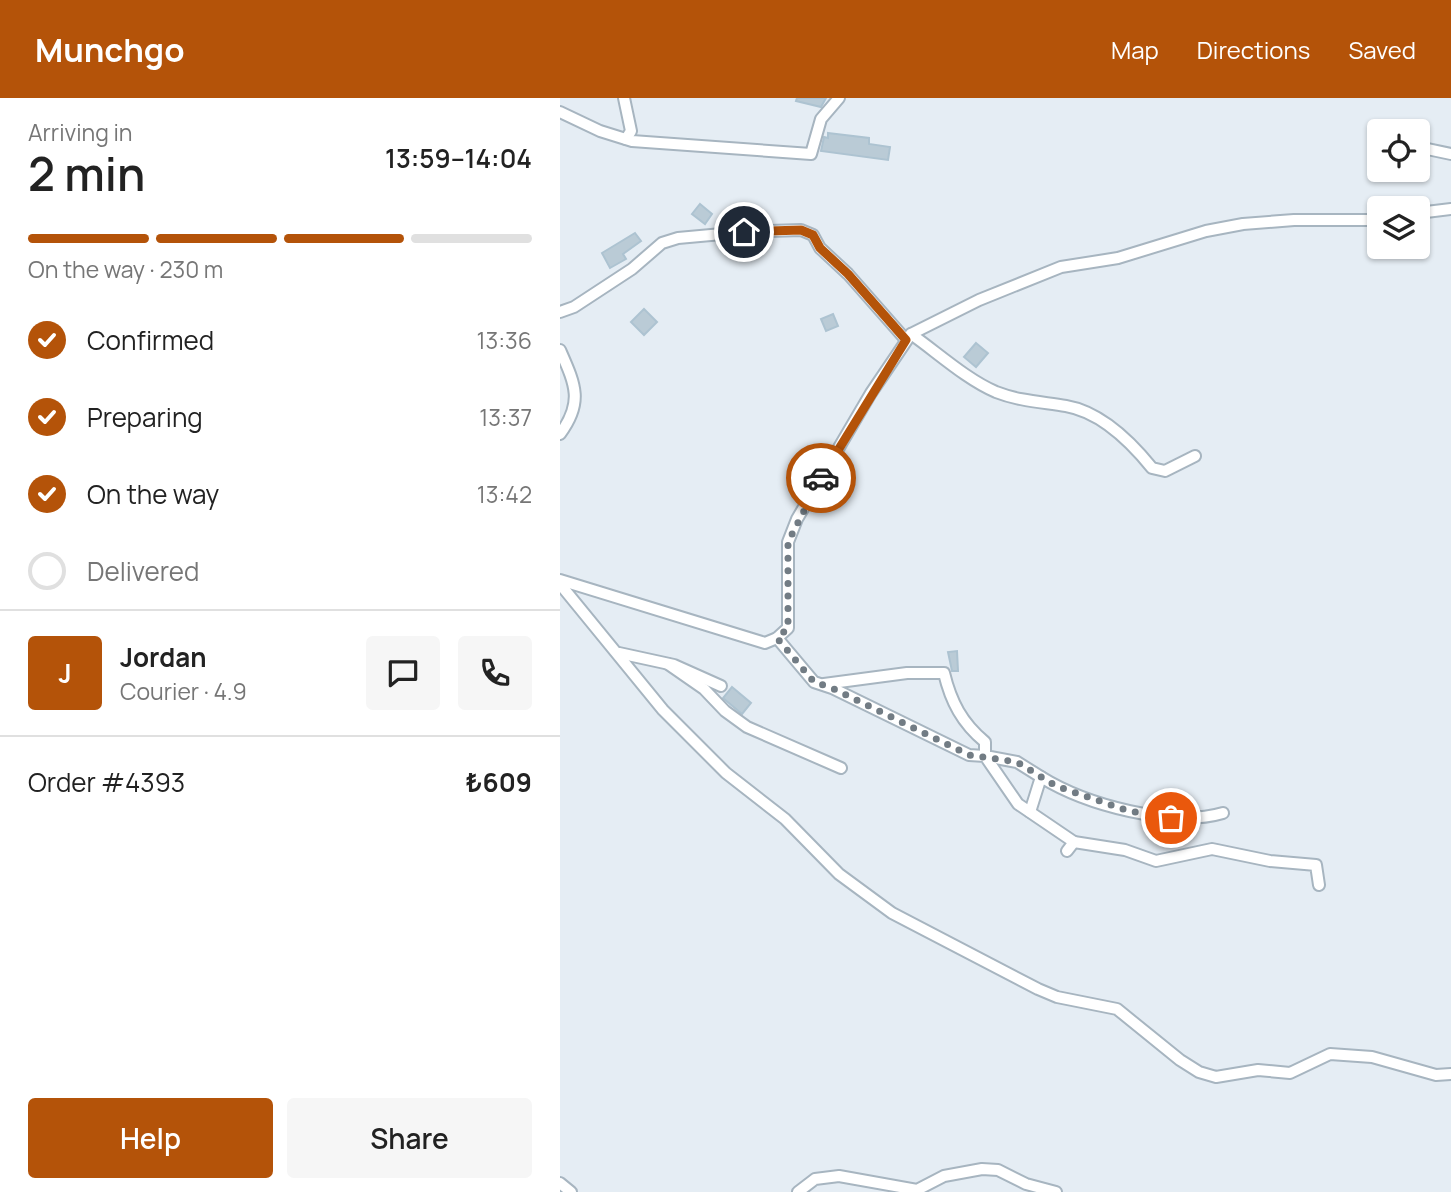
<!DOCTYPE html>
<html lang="en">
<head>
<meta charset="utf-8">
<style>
	:root { --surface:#fff; --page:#f6f6f6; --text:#222; --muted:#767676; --line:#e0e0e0; --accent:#b45309 }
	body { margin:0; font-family:Manrope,sans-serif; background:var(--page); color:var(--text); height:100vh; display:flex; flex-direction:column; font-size:26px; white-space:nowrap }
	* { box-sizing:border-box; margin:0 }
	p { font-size:23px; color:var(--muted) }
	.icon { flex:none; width:38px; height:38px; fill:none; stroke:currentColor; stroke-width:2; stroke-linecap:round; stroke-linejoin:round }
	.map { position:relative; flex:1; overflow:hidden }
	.sheet { display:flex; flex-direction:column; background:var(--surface); width:560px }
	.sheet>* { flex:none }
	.tools { position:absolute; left:807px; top:21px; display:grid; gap:14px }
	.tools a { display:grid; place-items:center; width:63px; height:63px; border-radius:7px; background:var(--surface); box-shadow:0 2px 5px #0004; font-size:35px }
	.pin { position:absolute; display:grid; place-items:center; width:60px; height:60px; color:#fff; margin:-30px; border:4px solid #fff; border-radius:50%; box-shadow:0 2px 7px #0007 }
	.courier { position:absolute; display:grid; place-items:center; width:70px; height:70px; margin:-35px; border:5px solid #b45309; border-radius:50%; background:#fff; color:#222; box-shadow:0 2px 9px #0007 }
	.head em { font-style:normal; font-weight:600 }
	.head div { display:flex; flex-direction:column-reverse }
	.head { display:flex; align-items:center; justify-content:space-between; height:119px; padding:0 28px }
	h1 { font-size:46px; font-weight:600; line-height:52px }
	.bar { display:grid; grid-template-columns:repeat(4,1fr); gap:10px 7px; align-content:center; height:84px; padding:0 28px }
	.bar i { height:9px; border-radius:5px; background:var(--line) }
	.bar .on { background:var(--accent) }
	.bar p { grid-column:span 4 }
	.line { display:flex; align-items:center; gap:18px; padding:0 28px; border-top:2px solid var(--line) }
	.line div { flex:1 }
	.round { display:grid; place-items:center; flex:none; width:74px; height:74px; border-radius:7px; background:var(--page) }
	ol { padding:0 28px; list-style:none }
	li { display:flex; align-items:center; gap:21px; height:77px }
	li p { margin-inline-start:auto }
	li .icon { padding:7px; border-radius:50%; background:var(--accent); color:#fff; stroke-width:4 }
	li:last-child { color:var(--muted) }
	li i { width:38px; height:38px; border:4px solid var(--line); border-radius:50% }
	.button { display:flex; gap:14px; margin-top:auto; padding:14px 28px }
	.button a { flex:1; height:80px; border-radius:7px; background:var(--accent); color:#fff; font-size:28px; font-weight:600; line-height:80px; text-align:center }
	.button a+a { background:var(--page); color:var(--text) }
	header { display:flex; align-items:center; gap:42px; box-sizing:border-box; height:98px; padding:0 35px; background:var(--accent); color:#fff }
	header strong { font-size:33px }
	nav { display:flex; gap:38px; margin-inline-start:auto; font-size:24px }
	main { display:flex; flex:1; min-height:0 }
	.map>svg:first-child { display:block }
	.building { fill:#bacbd6; stroke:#adc3d1; stroke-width:2 }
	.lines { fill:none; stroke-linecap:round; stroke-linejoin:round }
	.street-casing { stroke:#a7b5c0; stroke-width:14 }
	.street { stroke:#fff; stroke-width:10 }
	.done { stroke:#727c84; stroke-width:7; stroke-dasharray:0 12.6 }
	.route { stroke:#b45309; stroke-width:9 }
</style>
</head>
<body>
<header>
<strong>Munchgo</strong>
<nav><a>Map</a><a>Directions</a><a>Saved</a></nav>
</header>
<main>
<section class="sheet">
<div class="head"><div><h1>2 min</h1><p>Arriving in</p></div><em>13:59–14:04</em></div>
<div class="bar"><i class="on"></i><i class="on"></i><i class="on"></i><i></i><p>On the way · 230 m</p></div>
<ol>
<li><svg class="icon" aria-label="check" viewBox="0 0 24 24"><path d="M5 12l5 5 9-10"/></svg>Confirmed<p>13:36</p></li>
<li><svg class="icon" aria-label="check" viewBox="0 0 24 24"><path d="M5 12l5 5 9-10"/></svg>Preparing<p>13:37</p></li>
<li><svg class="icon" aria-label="check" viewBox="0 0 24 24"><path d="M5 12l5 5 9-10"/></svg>On the way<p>13:42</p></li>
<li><i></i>Delivered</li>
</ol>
<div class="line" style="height:126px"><b class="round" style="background:var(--accent);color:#fff">J</b><div><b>Jordan</b><p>Courier · 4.9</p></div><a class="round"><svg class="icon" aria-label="chat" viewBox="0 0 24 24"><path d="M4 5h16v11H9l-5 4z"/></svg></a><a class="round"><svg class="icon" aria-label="phone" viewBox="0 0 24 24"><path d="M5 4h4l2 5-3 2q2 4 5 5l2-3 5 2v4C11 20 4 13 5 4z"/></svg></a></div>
<div class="line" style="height:91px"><div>Order #4393</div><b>₺609</b></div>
<div class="button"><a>Help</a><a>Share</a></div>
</section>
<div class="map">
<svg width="891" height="1094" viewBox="0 0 891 1094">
	<rect width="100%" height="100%" fill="#e5edf4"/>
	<g class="building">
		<polygon points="237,0 266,0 261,9 236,3"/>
		<polygon points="268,35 309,40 309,46 330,49 328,62 261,53 264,39 268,40"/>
		<polygon points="140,106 152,116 145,126 132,116"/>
		<polygon points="75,135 81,143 63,156 66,161 50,170 42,155"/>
		<polygon points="84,211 97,224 84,237 71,224"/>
		<polygon points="273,216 278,228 266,233 261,221"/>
		<polygon points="416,245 428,255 416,269 404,259"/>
		<polygon points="397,553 398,573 392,573 388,554"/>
		<polygon points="172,589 191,605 182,616 163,600"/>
	</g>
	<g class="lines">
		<g class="street-casing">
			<g id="street">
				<polyline points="64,0 71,33 66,41"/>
				<polyline points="0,14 40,33 72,43 251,56 261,21 279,0"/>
				<polyline points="858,49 891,56"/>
				<polyline points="858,115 891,111"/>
				<polyline points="0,214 14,209 72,171 102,145 118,140 184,134 241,132 253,137 260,150 288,176 346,242"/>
				<path d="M351,236C378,255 406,281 436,294C459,303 482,304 506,308C541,314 571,344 592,370L605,373L635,358"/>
				<path d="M0,252C15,286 24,304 0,336"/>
				<polyline points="0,482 205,545 217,540 228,530 228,444 237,421 311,295 351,236 419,202 501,169 558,160 646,133 683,126 734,122 819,122"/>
				<polyline points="0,486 103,612 166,675 225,721 279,776 332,815 478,891 497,899 557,911 620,962 639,974 656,979 698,972 730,975 770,956 812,959 876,977 891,976"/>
				<polyline points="217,540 254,584 272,590 409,657 425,658 458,706 514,744 507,753"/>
				<polyline points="59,555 114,567 161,588"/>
				<polyline points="108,566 144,591 165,613 187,629 281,670"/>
				<path d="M264,586L347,575H384C391,604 402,625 425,644V658L457,664L481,679L470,714"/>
				<path d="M481,679C526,707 612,730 663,715"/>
				<polyline points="514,744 565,752 596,763 652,751 710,763 756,767 759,787"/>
				<polyline points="0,1085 11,1094"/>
				<polyline points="238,1094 255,1081 279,1078 357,1092 384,1078 422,1071 438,1072 466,1086 496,1094"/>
			</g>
		</g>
		<use href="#street" class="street"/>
	</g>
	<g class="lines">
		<polyline class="done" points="261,380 228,444 228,530 217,540 254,584 272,590 409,657 457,664 496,688 569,713 611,720"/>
		<polyline class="route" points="184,134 241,132 253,137 260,150 288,176 346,242 261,380"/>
	</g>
</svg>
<div class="tools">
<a><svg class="icon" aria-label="locate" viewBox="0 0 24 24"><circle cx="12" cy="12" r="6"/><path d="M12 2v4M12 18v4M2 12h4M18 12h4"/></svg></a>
<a><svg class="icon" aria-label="layers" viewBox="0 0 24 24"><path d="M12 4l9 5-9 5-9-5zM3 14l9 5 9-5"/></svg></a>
</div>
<div class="pin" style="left:611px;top:720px;background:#ea580c"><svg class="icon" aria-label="bag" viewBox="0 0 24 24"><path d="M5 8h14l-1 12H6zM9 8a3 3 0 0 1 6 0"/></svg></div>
<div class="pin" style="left:184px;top:134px;background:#1f2937"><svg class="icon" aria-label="home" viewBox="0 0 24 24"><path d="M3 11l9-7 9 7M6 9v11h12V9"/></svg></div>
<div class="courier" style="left:261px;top:380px"><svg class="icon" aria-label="car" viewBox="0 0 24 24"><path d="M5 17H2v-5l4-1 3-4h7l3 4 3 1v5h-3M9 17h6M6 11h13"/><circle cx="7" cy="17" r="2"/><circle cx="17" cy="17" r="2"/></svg></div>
</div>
</main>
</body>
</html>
